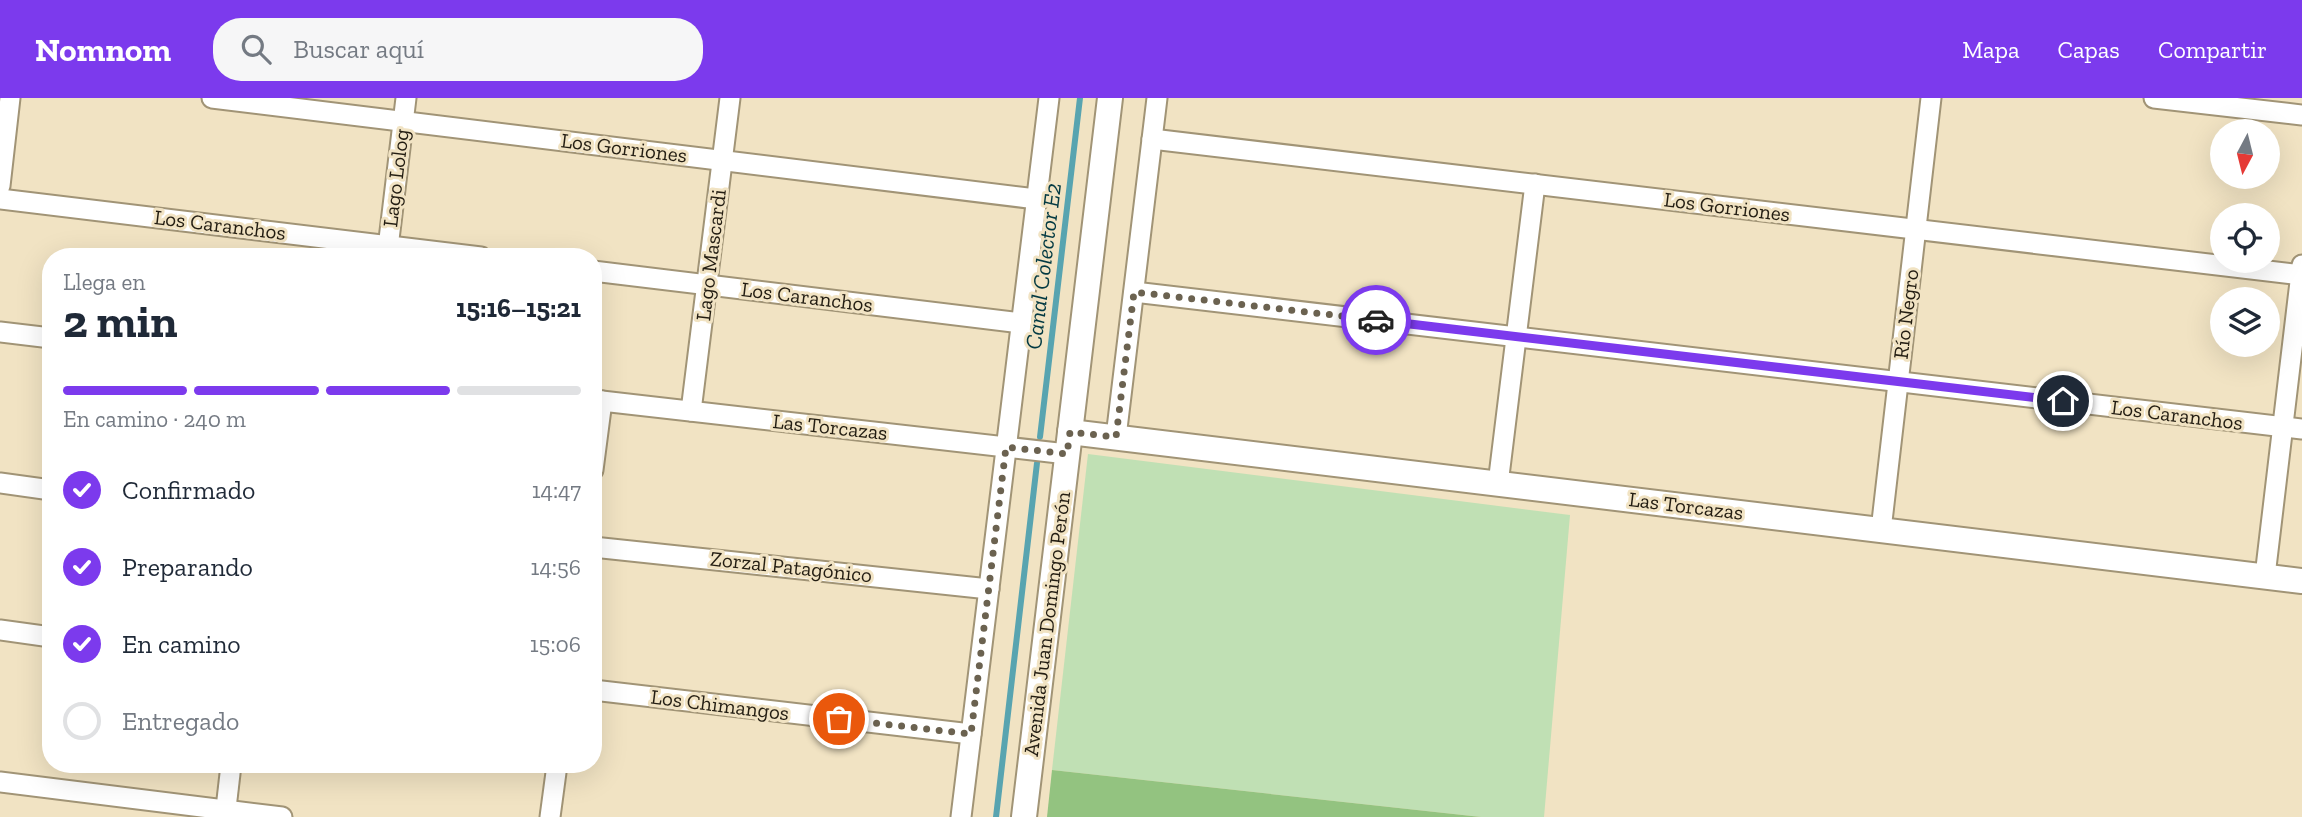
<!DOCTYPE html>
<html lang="es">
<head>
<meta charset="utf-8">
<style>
	:root { --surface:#fff; --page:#f6f6f7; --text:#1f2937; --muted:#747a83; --line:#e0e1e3; --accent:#7c3aed }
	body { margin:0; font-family:"Zilla Slab",serif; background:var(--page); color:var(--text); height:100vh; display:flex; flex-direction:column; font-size:26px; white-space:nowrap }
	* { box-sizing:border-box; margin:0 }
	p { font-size:23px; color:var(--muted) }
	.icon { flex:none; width:38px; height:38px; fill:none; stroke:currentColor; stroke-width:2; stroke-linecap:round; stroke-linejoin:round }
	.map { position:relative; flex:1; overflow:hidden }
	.sheet { position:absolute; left:42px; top:150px; width:560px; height:525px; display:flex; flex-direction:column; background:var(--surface); border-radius:28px; box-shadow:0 7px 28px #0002 }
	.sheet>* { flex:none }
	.needle { width:46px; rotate:187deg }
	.buttons { position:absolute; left:2210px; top:21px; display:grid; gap:14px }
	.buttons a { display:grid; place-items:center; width:70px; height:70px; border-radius:50%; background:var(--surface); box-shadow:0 7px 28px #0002; font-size:35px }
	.pin { position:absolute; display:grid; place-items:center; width:60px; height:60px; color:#fff; margin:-30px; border:4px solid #fff; border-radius:50%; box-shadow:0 2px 7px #0007 }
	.courier { position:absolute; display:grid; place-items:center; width:70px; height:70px; margin:-35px; border:5px solid #7c3aed; border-radius:50%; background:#fff; color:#222; box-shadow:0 2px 9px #0007 }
	.summary em { font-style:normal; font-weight:700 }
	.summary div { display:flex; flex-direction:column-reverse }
	.summary { display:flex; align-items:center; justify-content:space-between; height:119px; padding:0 21px }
	h1 { font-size:46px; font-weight:700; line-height:52px }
	.bar { display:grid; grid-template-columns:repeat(4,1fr); gap:10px 7px; align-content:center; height:84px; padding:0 21px }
	.bar i { height:9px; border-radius:5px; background:var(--line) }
	.bar .on { background:var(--accent) }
	.bar p { grid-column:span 4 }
	ol { padding:0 21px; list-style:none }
	li { display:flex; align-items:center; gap:21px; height:77px }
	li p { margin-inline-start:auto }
	li .icon { padding:7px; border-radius:50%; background:var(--accent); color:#fff; stroke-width:4 }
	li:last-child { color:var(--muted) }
	li i { width:38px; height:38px; border:4px solid var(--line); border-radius:50% }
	header { display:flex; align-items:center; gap:42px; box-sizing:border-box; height:98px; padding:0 35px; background:var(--accent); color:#fff }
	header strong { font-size:33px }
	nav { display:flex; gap:38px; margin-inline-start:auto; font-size:24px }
	.search { width:490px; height:63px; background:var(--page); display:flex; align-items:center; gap:18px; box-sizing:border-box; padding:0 24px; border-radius:28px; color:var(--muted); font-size:26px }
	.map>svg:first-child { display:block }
	.green { fill:#c0e0b4 }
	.forest { fill:#93c380 }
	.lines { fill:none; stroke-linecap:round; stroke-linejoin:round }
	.stream { stroke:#58a4b0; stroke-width:6 }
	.minor-casing { stroke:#a19476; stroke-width:23 }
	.tertiary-casing { stroke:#a19476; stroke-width:28 }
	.minor { stroke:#fff; stroke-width:19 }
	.tertiary { stroke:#fff; stroke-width:24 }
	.done { stroke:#6b6250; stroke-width:7; stroke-dasharray:0 12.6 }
	.route { stroke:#7c3aed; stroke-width:9 }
	.labels { text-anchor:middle; stroke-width:6; stroke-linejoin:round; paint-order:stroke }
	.street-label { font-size:21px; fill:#231d12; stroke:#f1e3c3 }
	.water-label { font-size:23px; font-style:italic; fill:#023942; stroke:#f1e3c3 }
</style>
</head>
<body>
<header>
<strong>Nomnom</strong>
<div class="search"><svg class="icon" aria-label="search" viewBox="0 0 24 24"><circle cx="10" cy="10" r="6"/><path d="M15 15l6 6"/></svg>Buscar aquí</div>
<nav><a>Mapa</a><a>Capas</a><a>Compartir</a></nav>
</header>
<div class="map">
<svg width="2302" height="719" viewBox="0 0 2302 719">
	<rect width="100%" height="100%" fill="#f1e3c3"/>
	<polygon class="green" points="1088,356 1570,417 1544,719 1481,719 1052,672"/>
	<polygon class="forest" points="1052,672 1481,719 1047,719"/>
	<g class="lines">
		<g class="stream">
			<polyline points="1040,339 1080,0"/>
			<polyline points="996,719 1037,365"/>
		</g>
		<g class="minor-casing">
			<g id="minor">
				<polyline points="212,0 1036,101"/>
				<polyline points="2154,0 2302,17"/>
				<polyline points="1152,41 2302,177"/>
				<polyline points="0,88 10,0"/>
				<polyline points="0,101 481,159"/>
				<polyline points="387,158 406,0"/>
				<polyline points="593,173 1021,225"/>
				<polyline points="1134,194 2302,331"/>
				<polyline points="0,234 51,240"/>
				<polyline points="593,302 1067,356"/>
				<polyline points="691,313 730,0"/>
				<polyline points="1116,339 1157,0"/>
				<polyline points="593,372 602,303"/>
				<polyline points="0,385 51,392"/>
				<polyline points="1498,386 1535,86"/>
				<polyline points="1881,432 1931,0"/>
				<polyline points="593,449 989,491"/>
				<polyline points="2265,478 2302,167"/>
				<polyline points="0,532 51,539"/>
				<polyline points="593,592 971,636"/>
				<polyline points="0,684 282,719"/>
				<polyline points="225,719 231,667"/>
				<polyline points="550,719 557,667"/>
				<polyline points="961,719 1049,0"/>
			</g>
		</g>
		<g class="tertiary-casing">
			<g id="tertiary">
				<polyline points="1070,334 2302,483"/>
				<polyline points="1024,719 1110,0"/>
			</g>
		</g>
		<use href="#minor" class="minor"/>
		<use href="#tertiary" class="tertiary"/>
	</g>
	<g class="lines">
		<polyline class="done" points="839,621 971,636 1006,349 1067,356 1070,334 1116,339 1134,194 1376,222"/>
		<polyline class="route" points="1376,222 2063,303"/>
	</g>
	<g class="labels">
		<g class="street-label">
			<text transform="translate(624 50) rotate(7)" y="7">Los Gorriones</text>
			<text transform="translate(396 80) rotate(-83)" y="7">Lago Lolog</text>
			<text transform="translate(1727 109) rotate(7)" y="7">Los Gorriones</text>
			<text transform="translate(220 127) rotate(7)" y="7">Los Caranchos</text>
			<text transform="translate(711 157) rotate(-83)" y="7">Lago Mascardi</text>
			<text transform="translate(807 199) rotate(7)" y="7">Los Caranchos</text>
			<text transform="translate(1906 216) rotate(-83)" y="7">Río Negro</text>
			<text transform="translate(2177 317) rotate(7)" y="7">Los Caranchos</text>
			<text transform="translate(830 329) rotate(6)" y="7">Las Torcazas</text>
			<text transform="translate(1686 408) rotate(7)" y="7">Las Torcazas</text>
			<text transform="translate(791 469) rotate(6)" y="7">Zorzal Patagónico</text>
			<text transform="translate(1047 526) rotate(-83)" y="7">Avenida Juan Domingo Perón</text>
			<text transform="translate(720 607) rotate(7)" y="7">Los Chimangos</text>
		</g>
		<g class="water-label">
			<text transform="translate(1043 168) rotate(-83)" y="8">Canal Colector E2</text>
		</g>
	</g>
</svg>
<div class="buttons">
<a><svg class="needle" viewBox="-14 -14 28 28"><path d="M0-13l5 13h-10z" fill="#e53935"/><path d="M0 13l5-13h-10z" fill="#747a83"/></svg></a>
<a><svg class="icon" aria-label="locate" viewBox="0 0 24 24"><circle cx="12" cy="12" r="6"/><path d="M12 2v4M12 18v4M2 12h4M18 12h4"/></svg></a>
<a><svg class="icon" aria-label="layers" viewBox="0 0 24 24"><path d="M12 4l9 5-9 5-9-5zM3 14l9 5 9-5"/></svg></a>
</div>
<div class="pin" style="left:839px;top:621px;background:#ea580c"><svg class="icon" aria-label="bag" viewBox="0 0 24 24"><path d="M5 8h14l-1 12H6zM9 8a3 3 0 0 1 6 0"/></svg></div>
<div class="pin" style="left:2063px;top:303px;background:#1f2937"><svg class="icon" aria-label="home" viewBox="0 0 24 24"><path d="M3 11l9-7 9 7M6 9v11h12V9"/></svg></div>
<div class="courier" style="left:1376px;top:222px"><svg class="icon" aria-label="car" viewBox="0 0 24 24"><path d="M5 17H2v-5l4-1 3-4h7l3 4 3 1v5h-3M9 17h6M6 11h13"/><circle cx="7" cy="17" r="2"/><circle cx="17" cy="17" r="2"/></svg></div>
<section class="sheet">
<div class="summary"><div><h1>2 min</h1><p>Llega en</p></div><em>15:16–15:21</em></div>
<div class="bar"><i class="on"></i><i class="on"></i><i class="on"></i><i></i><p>En camino · 240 m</p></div>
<ol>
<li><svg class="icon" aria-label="check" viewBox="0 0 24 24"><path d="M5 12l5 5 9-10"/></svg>Confirmado<p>14:47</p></li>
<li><svg class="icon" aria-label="check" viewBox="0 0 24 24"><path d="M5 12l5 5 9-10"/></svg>Preparando<p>14:56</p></li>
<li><svg class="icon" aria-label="check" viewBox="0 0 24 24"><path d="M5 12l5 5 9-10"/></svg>En camino<p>15:06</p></li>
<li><i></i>Entregado</li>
</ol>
</section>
</div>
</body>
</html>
